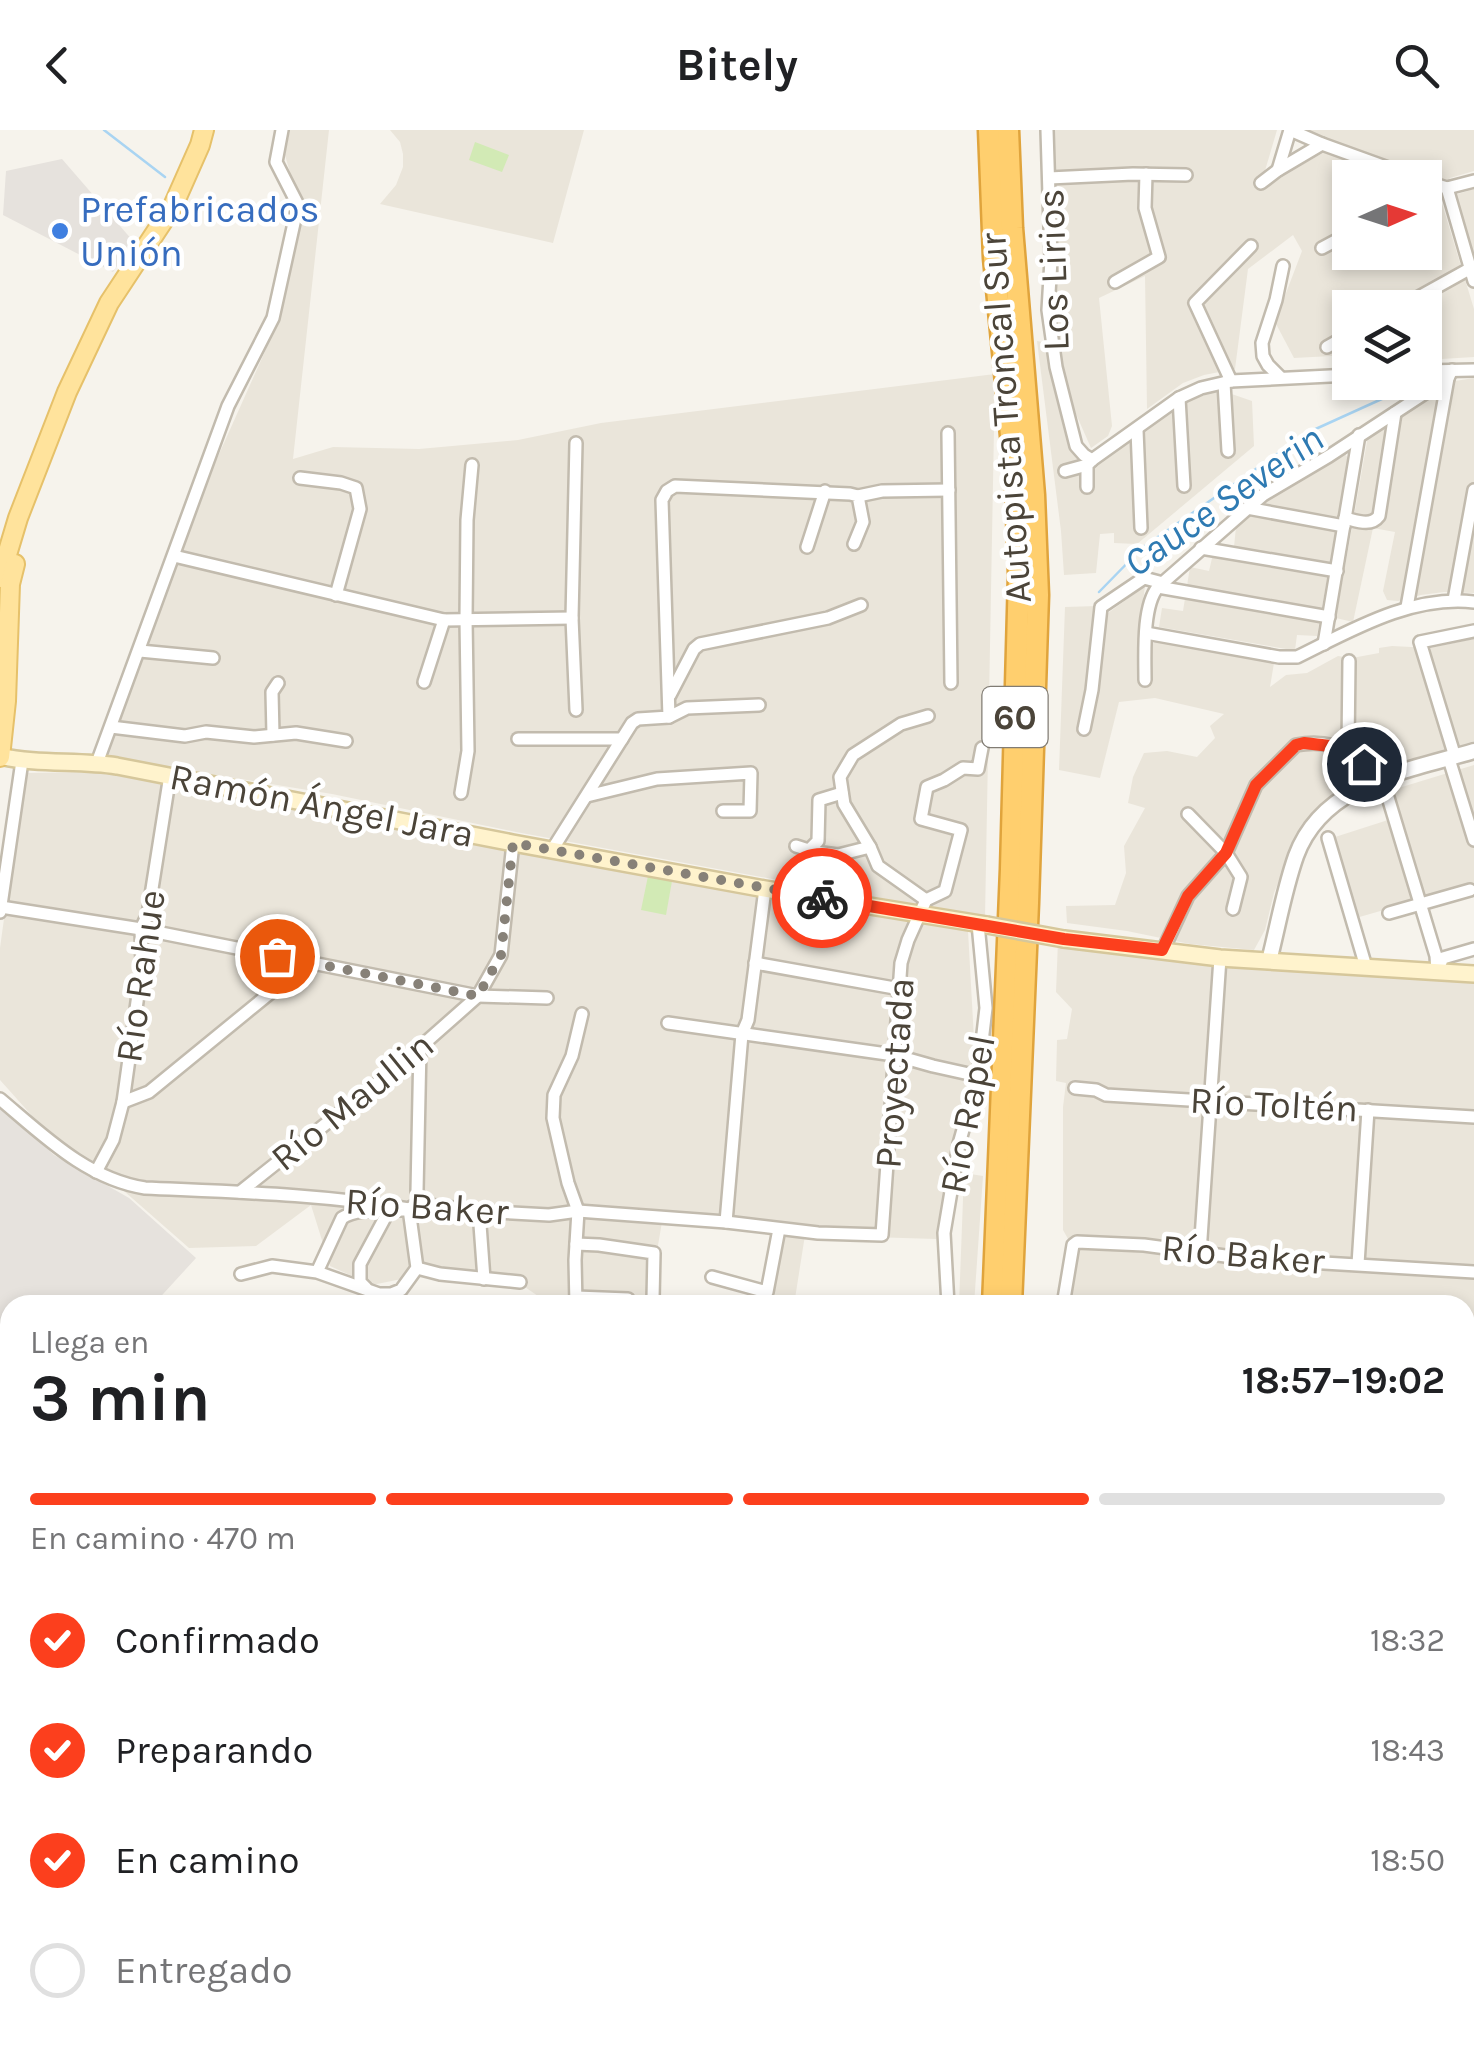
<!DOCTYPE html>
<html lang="es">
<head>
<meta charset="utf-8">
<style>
	:root { --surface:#fff; --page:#f2f2f2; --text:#202124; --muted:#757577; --line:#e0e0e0; --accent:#fc3f1d }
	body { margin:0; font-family:Karla,sans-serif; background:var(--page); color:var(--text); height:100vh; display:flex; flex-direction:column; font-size:38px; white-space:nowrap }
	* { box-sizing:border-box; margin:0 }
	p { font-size:32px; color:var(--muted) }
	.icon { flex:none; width:55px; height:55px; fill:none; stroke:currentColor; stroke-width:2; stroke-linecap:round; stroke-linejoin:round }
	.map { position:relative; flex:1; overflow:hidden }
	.sheet { position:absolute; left:0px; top:1165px; width:1475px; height:750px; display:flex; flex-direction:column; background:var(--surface); border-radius:30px 30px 0 0; box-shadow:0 5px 15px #0003 }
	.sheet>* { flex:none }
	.needle { width:65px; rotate:87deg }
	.buttons { position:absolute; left:1332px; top:30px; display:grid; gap:20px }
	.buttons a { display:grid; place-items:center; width:110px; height:110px; border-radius:0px; background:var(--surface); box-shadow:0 5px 15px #0003; font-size:50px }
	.pin { position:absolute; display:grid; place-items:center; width:85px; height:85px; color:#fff; margin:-42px; border:5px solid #fff; border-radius:50%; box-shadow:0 2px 10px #0007 }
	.courier { position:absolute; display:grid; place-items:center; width:100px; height:100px; margin:-50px; border:8px solid #fc3f1d; border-radius:50%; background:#fff; color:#222; box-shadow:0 2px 12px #0007 }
	.headline em { font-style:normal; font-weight:700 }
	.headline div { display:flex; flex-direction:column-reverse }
	.headline { display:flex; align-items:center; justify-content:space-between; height:170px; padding:0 30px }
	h1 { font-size:65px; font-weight:700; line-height:75px }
	.bar { display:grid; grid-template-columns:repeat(4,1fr); gap:15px 10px; align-content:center; height:120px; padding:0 30px }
	.bar i { height:12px; border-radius:8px; background:var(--line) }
	.bar .current { background:var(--accent) }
	.bar p { grid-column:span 4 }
	ol { padding:0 30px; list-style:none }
	li { display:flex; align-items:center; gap:30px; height:110px }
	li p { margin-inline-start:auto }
	li .icon { padding:10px; border-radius:50%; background:var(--accent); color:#fff; stroke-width:4 }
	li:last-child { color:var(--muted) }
	li i { width:55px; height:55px; border:5px solid var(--line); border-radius:50% }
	header { display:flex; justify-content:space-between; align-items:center; height:130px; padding:0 30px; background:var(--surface); font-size:45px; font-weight:700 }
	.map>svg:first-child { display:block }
	.residential { fill:#eae5da; fill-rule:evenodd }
	.industrial { fill:#e6e2dd }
	.green { fill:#d2eab5 }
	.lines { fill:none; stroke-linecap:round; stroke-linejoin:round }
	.stream { stroke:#a9d4f2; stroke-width:2.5 }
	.minor-casing { stroke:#c2bbae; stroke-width:16 }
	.tertiary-casing { stroke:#c2bbae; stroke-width:19 }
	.secondary-casing { stroke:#d6c79b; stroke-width:20 }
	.primary-casing { stroke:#e6c16a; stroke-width:22 }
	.motorway-casing { stroke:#e0a43c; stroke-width:25 }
	.minor { stroke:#fff; stroke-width:11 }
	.tertiary { stroke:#fff; stroke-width:14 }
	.secondary { stroke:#fff3cd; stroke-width:15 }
	.primary { stroke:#ffe39c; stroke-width:18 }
	.motorway { stroke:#ffcf6e; stroke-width:20 }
	.secondary-bridge-casing { stroke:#d6c79b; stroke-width:20; stroke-linecap:butt }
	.secondary-bridge { stroke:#fff3cd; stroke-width:15 }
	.done { stroke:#878178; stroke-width:10; stroke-dasharray:0 18 }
	.route { stroke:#fc3f1d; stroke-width:12 }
	.shop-dot { fill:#3f7fe0; stroke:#fff; stroke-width:4 }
	.labels { text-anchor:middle; stroke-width:9; stroke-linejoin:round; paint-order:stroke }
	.shield { fill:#fff; stroke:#817c74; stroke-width:2.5 }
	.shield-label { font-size:35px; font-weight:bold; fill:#4b4439 }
	.shop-label { font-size:38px; fill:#366cbe; stroke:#fff; text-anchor:start }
	.street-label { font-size:38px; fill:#4b4439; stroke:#fff }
	.water-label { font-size:40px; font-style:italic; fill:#2e7ab2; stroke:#fff }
</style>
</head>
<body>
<header><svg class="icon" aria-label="back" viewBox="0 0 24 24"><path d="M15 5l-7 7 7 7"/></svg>Bitely<svg class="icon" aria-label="search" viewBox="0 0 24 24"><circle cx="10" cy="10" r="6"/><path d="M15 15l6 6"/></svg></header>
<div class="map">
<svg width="1474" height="1915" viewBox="0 0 1474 1915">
	<rect width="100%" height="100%" fill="#f6f3ec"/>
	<g class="residential">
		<polygon points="290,0 329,0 293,329 333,317 419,319 518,310 601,293 995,244 985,788 516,702 332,664 106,627 207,351 275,199 307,73 296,64 285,25"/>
		<polygon points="390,0 584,0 553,113 380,74 396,55 403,37 403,24 400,12"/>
		<path d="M1050,0H1277L1264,44L1269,53L1323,23L1306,0H1474V41L1450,48L1440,67L1474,179V227L1425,230V178H1350V225L1294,228L1275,192L1302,121L1293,105L1248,139L1235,239L1204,245L1183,253L1147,279L1145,146L1099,168L1112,296L1108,306L1091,318L1069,268L1062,239L1052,178ZM1350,48H1425V122H1350Z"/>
		<polygon points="1474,59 1474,130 1455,65"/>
		<polygon points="1037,211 1048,213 1079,337 1091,341 1103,327 1110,326 1187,271 1220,260 1252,271 1254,316 1137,414 1114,413 1114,403 1100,404 1096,443 1064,445 1061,401"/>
		<polygon points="1474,248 1474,463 1444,462 1421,465 1398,471 1387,470 1383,461 1395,402 1373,398 1353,492 1336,488 1368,306 1455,251"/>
		<polygon points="1341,323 1345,324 1348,328 1317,506 1297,505 1295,520 1292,520 1159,497 1162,478 1183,481 1190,437 1209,441 1213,424 1234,417 1236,397 1259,375"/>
		<polygon points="1145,456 1139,502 1141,555 1153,553 1150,516 1156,511 1274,533 1270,557 1286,545 1307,543 1338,526 1352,528 1379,523 1379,518 1392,516 1430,518 1474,509 1474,611 1354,651 1335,662 1318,677 1302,694 1274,763 1265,800 1254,820 1190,814 1127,801 1067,793 1066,776 1115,775 1126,743 1124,716 1145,678 1128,673 1133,647 1144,623 1167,621 1197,627 1215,608 1210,596 1224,584 1155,568 1119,572 1100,648 1059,640 1065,477 1097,476 1108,483"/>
		<polygon points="1474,635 1474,754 1356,788 1332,708 1388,690 1392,660"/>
		<polygon points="98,642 968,801 974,909 970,951 953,1016 936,1109 805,1105 794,1175 767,1175 776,1103 663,1086 648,1174 601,1170 600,1175 551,1175 522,1155 446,1140 372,1155 330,1136 311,1075 256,1116 189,1118 100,1040 42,997 0,950 0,818 24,643"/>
		<polygon points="1058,811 1096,820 1213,835 1301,839 1474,852 1474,1219 1465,1219 1465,1175 1071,1175 1076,1123 1063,1100 1063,977 1066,953 1056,951 1057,910 1067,909 1072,879 1056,862"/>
		<polygon points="964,1043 983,1046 974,1175 959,1175"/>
		<polygon points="1465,1246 1474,1246 1474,1422 1472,1424 1465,1424"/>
		<polygon points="1471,1541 1474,1543 1474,1628 1467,1630 1474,1632 1474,1792 1465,1792 1465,1546"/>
		<polygon points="1465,1855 1474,1855 1474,1915 1016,1915 1016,1909 1037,1905 1465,1905"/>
		<polygon points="757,1905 883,1905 880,1915 798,1915"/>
	</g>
	<g class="industrial">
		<polygon points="62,29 133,111 113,142 3,85 6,41"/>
		<polygon points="0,976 54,1025 129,1068 196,1128 153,1175 10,1175 10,1553 0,1591"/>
		<polygon points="10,1848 10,1905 194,1905 185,1915 0,1915 0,1849"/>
	</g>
	<g class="green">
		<polygon points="475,12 509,25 502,42 469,30"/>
		<polygon points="648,746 672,751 666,785 641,780"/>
		<polygon points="196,1905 366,1905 365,1915 187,1915"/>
	</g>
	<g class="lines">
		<g class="stream">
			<polyline points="104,0 165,47"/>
			<polyline points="1099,462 1142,418 1309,302 1406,258"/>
		</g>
		<g class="minor-casing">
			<g id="minor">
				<polyline points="1047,0 1051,130 1048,180 1056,237 1076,316 1084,325 1092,330"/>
				<polyline points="1290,0 1322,14 1416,48"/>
				<polyline points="1278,40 1290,0"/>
				<polyline points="1049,48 1133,44 1186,45"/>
				<polyline points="1425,51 1447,58 1474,51"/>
				<polyline points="1261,53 1278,40 1322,14"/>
				<polyline points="1447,58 1474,151"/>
				<polyline points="1322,118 1350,103"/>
				<polyline points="1115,152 1159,127 1145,78 1146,44"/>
				<polyline points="1399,178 1471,138"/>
				<polyline points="1327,217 1350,204"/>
				<polyline points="1425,241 1474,240"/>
				<polyline points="1280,247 1268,235 1263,226 1262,213 1276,170 1283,136"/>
				<polyline points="1231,251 1195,173 1251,116"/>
				<polyline points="1224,253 1228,321"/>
				<polyline points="1179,268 1184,356"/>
				<polyline points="1137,300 1141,398"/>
				<polyline points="948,303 951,553"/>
				<polyline points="1092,330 1179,268 1201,258 1231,251 1350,245"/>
				<polyline points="1065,341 1087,335"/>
				<polyline points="300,348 341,353 356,358 360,379 336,465"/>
				<polyline points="1087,357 1087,335 1092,330"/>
				<polyline points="858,366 882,361 949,360"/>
				<polyline points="1247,378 1344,396"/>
				<path d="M1345,388C1357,391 1371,397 1379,386L1395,283"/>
				<polyline points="807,417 825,361"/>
				<polyline points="1201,418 1337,441"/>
				<polyline points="174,426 444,490 572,488"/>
				<polyline points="1158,457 1329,487"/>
				<polyline points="1454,470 1474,360"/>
				<polyline points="1407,477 1448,248"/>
				<path d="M1146,503L1279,527H1297C1352,500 1411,465 1474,472"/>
				<polyline points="1324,514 1359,305"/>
				<polyline points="140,521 213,528"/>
				<path d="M1145,550C1145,525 1142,476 1158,457L1263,365L1329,326L1448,248L1452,240"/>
				<polyline points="424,552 444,490"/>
				<polyline points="670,565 694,519 700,514 828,488 861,475"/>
				<polyline points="576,580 572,488 576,313"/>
				<polyline points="669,587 687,578 759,575"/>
				<polyline points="111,597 185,606 206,602 254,607 296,603 346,611"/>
				<polyline points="1084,599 1092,560 1101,477 1144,448 1163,453"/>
				<polyline points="273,605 272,562 278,553"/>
				<polyline points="518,609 622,609"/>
				<polyline points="1348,618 1349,531"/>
				<polyline points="1455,627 1420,512 1474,501"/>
				<polyline points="1449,629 1474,710"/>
				<polyline points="97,633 228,276 273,188 298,75 276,32 282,0"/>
				<polyline points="461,663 468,621 466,489 467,390 472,335"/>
				<polyline points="587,666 657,649 751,643 750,681 723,681"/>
				<polyline points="1188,684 1226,723 1241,747 1233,779"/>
				<polyline points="1328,708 1366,837"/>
				<polyline points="796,716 815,722 838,725 870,717"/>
				<polyline points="552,720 632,593 638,589 669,587 662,370 667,361 675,356 850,364 858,366 863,392 854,414"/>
				<polyline points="809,720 818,711 819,670 842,663"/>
				<polyline points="926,770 945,761 961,700 921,689 927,657 944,650 963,638 978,639 982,618"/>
				<polyline points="1,777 141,799 478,866 547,868"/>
				<polyline points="0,782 22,631"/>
				<polyline points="1389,783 1470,760"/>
				<path d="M1163,820L1188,766L1226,723L1256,655L1296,615C1337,607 1369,627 1387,664L1436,826L1437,841"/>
				<polyline points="755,833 900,859"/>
				<polyline points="1437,840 1443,828 1474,819"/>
				<polyline points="668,893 894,925 933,936 978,946"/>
				<polyline points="420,916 417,1061 421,1071"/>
				<polyline points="1075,958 1096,960 1106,965 1474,987"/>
				<path d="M0,969C44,1006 87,1049 145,1058C233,1062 322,1064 409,1079L421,1071L428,1075L479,1081L549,1085L578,1081L726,1092L818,1103L882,1105L901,833L908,810L926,770L878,736L870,717L844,674L840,647L853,625L901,594L928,586"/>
				<polyline points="123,972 149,962 308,832"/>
				<polyline points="96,1042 113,1010 123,972 142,836 141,799 148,784 170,645"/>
				<polyline points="240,1062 400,935 478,866 501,825 513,713"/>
				<polyline points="479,1081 484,1149"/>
				<polyline points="726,1092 742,904 748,890 765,759"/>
				<polyline points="576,1114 599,1115 654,1123 653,1169"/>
				<polyline points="1200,1123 1220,828"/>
				<polyline points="1358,1134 1368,980"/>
				<polyline points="417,1138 440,1144 520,1152"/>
				<path d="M241,1144L272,1136L317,1142L379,1164H391L401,1160L417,1138L409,1079C387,1083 361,1076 342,1088L317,1142"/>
				<polyline points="712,1147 767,1162 779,1099"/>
				<polyline points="366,1158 360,1152 360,1134 388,1082"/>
				<polyline points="576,1167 628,1169"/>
				<polyline points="576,1175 575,1130 578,1081 568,1053 553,988 554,965 572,926 582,884"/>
				<polyline points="948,1175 944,1103 959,1014 978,946 986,878 978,794"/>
				<polyline points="1063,1175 1073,1115 1077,1112 1144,1115 1240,1128 1474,1142"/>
				<polyline points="1465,1235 1474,1235"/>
				<polyline points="1465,1381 1474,1382"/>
				<polyline points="1465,1433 1474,1433"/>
				<polyline points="1465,1530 1474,1512"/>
				<polyline points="1465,1624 1474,1625"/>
				<polyline points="1465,1679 1474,1679"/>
				<polyline points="1465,1758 1474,1758"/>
				<polyline points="1465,1850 1474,1850"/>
				<polyline points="1418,1905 1474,1906"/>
				<polyline points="392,1915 393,1913 411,1907 688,1915"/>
				<polyline points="889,1915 892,1905"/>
				<polyline points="1128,1915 1129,1905"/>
				<polyline points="1361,1915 1362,1905"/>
			</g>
		</g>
		<g class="tertiary-casing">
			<g id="tertiary">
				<path d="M1269,831C1278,796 1284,760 1296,726C1323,652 1408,641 1474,621"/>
				<polyline points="1465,1807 1474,1809"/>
			</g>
		</g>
		<g class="secondary-casing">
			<g id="secondary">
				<path d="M0,626C38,635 78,630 117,636L513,713L765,759L987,795"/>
				<polyline points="1064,809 1220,828 1474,844"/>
			</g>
		</g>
		<g class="primary-casing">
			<g id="primary">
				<polyline points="0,448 18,388 67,262 109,173 173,76 200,15 204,0"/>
				<polyline points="0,627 6,571 10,454 15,434"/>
			</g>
		</g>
		<g class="motorway-casing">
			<g id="motorway">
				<polyline points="989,0 994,128 1016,358 1019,444 1011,739 993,1175"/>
				<polyline points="1008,0 1012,98 1034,365 1038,465 1028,773 1011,1175"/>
				<polyline points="953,1915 954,1905"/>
				<polyline points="972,1915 972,1905"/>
			</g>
		</g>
		<use href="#minor" class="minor"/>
		<use href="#tertiary" class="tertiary"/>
		<use href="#secondary" class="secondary"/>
		<use href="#primary" class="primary"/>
		<use href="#motorway" class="motorway"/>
		<g class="secondary-bridge-casing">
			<polyline id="secondary-bridge" points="987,795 1064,809"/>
		</g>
		<use href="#secondary-bridge" class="secondary-bridge"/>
	</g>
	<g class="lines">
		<polyline class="done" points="277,826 478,866 501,825 513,713 822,768"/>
		<polyline class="route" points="822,768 1064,809 1162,820 1188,766 1226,723 1256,655 1296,615 1304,613 1348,618 1364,634"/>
	</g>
	<circle class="shop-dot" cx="60" cy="101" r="10"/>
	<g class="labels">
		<rect class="shield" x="982.5" y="557" width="65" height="60" rx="8"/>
		<g class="shield-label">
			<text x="1015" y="599">60</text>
		</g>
		<g class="shop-label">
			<text x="80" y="92">Prefabricados<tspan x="80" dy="44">Unión</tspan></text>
		</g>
		<g class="street-label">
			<text transform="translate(1053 140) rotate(-92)" y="13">Los Lirios</text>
			<text transform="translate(1005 288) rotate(-94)" y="13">Autopista Troncal Sur</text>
			<text transform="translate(322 675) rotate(11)" y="13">Ramón Ángel Jara</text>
			<text transform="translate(140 846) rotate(-82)" y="13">Río Rahue</text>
			<text transform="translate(894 943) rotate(-86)" y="13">Proyectada</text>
			<text transform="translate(352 971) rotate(-39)" y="13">Río Maullin</text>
			<text transform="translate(1274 974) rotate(3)" y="13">Río Toltén</text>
			<text transform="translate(967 984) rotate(-79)" y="13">Río Rapel</text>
			<text transform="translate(427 1076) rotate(4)" y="13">Río Baker</text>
			<text transform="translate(1243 1124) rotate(5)" y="13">Río Baker</text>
		</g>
		<g class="water-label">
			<text transform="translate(1223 370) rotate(-35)" y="14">Cauce Severin</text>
		</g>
	</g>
</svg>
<div class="buttons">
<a><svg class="needle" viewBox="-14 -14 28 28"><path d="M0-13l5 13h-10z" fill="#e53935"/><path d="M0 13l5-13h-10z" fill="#757577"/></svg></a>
<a><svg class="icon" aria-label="layers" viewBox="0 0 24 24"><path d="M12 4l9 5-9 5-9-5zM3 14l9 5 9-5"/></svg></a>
</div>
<div class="pin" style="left:277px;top:826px;background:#ea580c"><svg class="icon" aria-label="bag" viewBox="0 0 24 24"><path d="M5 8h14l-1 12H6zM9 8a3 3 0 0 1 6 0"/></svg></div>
<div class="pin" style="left:1364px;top:634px;background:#1f2937"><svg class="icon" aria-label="home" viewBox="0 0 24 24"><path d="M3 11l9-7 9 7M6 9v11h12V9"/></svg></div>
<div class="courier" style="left:822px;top:768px"><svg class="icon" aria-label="bike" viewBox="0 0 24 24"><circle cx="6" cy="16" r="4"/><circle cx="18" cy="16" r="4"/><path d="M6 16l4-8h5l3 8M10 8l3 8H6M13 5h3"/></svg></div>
<section class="sheet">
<div class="headline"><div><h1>3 min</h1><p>Llega en</p></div><em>18:57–19:02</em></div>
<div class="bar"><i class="current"></i><i class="current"></i><i class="current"></i><i></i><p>En camino · 470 m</p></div>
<ol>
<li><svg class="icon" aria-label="check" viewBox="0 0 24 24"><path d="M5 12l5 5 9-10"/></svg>Confirmado<p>18:32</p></li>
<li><svg class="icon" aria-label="check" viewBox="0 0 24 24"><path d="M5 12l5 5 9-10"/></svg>Preparando<p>18:43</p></li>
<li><svg class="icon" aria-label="check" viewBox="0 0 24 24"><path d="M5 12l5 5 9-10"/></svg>En camino<p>18:50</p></li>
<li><i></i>Entregado</li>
</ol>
</section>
</div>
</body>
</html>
